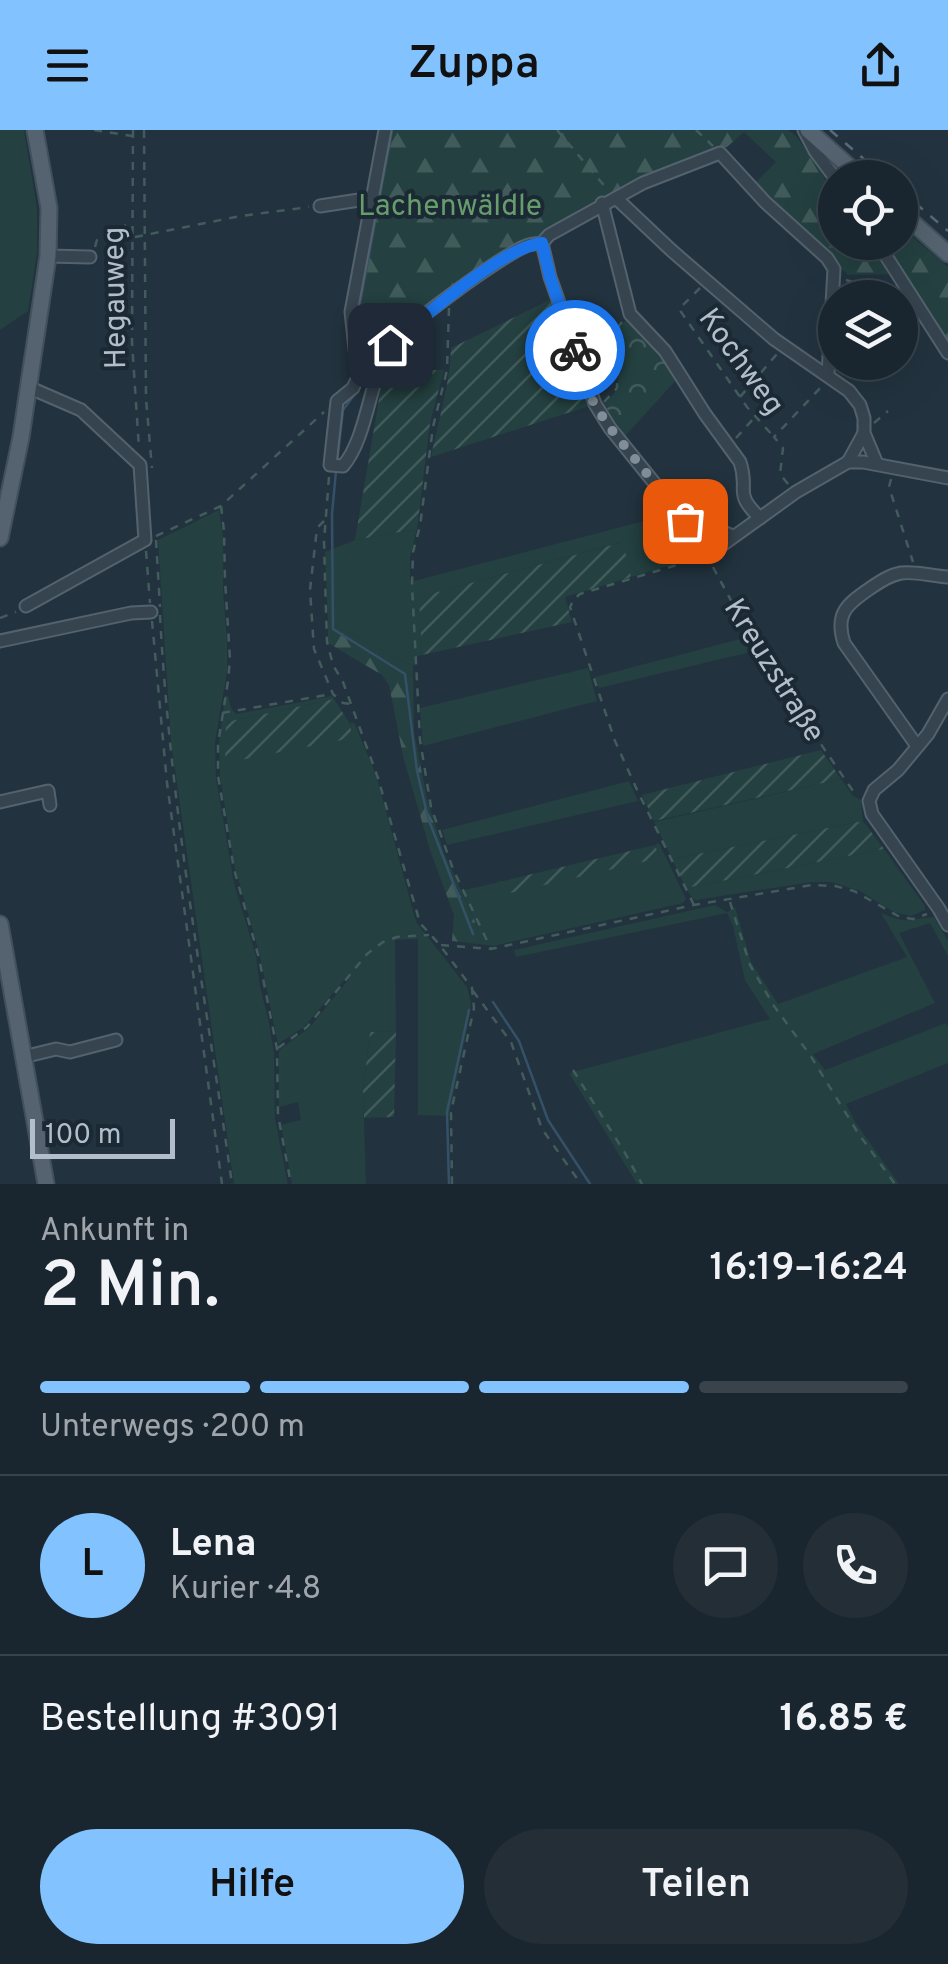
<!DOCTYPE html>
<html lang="de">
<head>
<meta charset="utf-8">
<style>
	:root { --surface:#1a262f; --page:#232e37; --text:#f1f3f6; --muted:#9fa5aa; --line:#38434b; --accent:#82c3ff }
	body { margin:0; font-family:Overpass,sans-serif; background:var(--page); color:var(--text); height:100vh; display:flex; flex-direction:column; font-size:38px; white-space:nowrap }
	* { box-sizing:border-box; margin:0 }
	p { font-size:32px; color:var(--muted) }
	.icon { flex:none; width:55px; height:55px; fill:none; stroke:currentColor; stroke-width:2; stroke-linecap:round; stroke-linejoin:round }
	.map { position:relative; height:1054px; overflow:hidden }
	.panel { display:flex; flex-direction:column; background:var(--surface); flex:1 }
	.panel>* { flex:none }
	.controls { position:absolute; left:818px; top:30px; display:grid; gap:20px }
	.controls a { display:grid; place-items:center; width:100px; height:100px; border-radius:50%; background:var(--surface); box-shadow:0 10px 40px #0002,0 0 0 2px var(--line); font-size:50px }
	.scale { position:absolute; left:30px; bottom:25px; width:145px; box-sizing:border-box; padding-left:10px; border:5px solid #b2bfca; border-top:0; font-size:28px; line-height:35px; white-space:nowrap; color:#b2bfca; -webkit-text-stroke:8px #1b2934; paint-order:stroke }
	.pin { position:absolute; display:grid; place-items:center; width:85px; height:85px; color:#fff; margin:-42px; border-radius:20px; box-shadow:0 5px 15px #0006 }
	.courier { position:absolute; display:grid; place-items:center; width:100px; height:100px; margin:-50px; border:8px solid #1a73e8; border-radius:50%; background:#fff; color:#222; box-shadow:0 2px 12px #0007 }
	.headline em { font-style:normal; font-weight:600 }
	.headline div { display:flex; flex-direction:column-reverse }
	.headline { display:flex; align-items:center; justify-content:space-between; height:170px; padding:0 40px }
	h1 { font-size:65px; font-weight:600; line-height:75px }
	.bar { display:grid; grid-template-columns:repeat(4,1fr); gap:15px 10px; align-content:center; height:120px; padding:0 40px }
	.bar i { height:12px; border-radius:8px; background:var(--line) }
	.bar .current { background:var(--accent) }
	.bar p { grid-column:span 4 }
	.line { display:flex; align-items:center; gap:25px; padding:0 40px; border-top:2px solid var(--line) }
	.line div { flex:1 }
	.round { display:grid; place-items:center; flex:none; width:105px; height:105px; border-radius:52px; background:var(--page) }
	.primary-button { display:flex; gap:20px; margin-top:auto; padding:20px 40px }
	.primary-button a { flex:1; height:115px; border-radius:60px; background:var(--accent); color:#111; font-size:40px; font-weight:600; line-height:115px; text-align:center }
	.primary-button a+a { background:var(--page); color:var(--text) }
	header { display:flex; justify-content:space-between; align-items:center; height:130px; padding:0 40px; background:var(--accent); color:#111; font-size:45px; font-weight:600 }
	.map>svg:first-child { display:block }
	.grass { fill:#244040 }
	.forest { fill:url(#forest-firs) }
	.park { fill:url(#park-crowns) }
	.garden { fill:url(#garden-furrows) }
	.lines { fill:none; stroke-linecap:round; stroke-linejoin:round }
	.stream { stroke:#345168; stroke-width:2.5 }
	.minor-casing { stroke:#54626d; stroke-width:15 }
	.major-casing { stroke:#42505b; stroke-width:19 }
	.path { stroke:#425c5c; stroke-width:2.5; stroke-dasharray:8 8; stroke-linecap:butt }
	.minor { stroke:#36444f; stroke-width:11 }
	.major { stroke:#54636f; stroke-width:15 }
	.rail { stroke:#586977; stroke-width:2.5; stroke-dasharray:10 10; stroke-linecap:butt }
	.done { stroke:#808e99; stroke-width:10; stroke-dasharray:0 18 }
	.route { stroke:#1a73e8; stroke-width:12 }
	.labels { text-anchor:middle; stroke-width:8; stroke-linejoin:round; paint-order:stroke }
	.park-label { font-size:30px; fill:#679d6c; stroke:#1b2934 }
	.street-label { font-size:30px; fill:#b2bfca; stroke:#1b2934 }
</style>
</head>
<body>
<header><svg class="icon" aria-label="menu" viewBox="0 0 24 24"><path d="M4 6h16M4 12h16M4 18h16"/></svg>Zuppa<svg class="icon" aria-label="share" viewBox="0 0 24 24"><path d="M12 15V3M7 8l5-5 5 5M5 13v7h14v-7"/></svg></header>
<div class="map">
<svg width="948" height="1054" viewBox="0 0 948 1054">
	<defs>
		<pattern id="forest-firs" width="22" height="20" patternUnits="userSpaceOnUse" patternTransform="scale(2.5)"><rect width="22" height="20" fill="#244040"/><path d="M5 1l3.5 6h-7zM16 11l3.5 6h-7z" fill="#415a5a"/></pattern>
		<pattern id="park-crowns" width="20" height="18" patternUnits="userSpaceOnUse" patternTransform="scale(2.5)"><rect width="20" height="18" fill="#244040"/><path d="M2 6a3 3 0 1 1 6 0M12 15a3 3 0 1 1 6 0" fill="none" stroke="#415a5a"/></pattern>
		<pattern id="garden-furrows" width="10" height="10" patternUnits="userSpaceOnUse" patternTransform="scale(2.5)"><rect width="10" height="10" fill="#244040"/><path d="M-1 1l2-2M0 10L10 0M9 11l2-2" fill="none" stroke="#415a5a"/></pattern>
	</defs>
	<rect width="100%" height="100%" fill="#22333f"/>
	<g class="grass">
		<polygon points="0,0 24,0 37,78 37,123 28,181 0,200"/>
		<polygon points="219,380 223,407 223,459 227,511 227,542 215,612 216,648 234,753 256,826 260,856 269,893 274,922 275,989 288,1054 234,1054 171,611 158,410"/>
		<polygon points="671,384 700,422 696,428 631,447 622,412 420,467 422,525 418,526 413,536 328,492 325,422 355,410 417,399 410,427 410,450 414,451"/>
		<polygon points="748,507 755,521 599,558 595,547"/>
		<polygon points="588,538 597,571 423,616 420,578"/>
		<polygon points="225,566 228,566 231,578 236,584 333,566 334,569 226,592 352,608 350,594 354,592 377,648 416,792 467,857 471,873 469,889 449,986 418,985 418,809 395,810 396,901 370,902 363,961 366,1054 292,1054 281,995 301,990 298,972 279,977 279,920 309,898 349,849 345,849 304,897 278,914 259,822 234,734 220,646 219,613"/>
		<polygon points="841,649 853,666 861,670 863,691 672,729 654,692"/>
		<polygon points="629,651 638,671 447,715 442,700"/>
		<polygon points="659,713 686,769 683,773 493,816 479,814 477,796 462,762 465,760 499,752 502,764 660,727 655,715"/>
		<polygon points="884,719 925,776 925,780 911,786 894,782 860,761 831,752 811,752 696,770 692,768 686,758"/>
		<path d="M715,775L727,782L735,777L751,832L778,874L907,827L881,783C910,795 907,789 934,787L948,811V826L930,793L899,803L935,873L813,924L825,940L946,893L948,897V933L846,974L854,990L899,1054H637L569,943L770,889L745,850L733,796L727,783L516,827L514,820Z"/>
	</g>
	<g class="forest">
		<polygon points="386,0 788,0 797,7 835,64 835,112 867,113 873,120 883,113 900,112 902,98 948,137 948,210 905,144 848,145 753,55 776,32 744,2 727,17 624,56 535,108 450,163 442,175 371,235 361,233 356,189 357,174"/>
		<polygon points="328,492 413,536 414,602 427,669 444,723 477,796 479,814 452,811 454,785 431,723 403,626 389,555 382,545 328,513"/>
	</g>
	<polygon class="park" points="626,190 658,222 677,249 625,306 604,274 618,259 619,198"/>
	<g class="garden">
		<path d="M552,169L589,276L431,327C438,291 450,255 451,218Z"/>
		<polygon points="384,240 444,240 430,293 417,399 355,410"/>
		<polygon points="623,412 631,447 565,467 572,492 422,525 419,467"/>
		<polygon points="334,569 350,594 352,608 225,633 226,592"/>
		<polygon points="821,620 841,649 654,691 642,665"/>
		<polygon points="863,691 884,719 686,758 672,729"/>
		<polygon points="655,715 660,728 502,765 499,752"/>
		<polygon points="396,901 394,987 364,988 363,961 370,902"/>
	</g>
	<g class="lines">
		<g class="stream">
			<polyline points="357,190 392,0"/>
			<polyline points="359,208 362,234"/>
			<polyline points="337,333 343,280 354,265"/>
			<polyline points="336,341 332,384 333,499 405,544 417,641 428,688 473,804"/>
			<polyline points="493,872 519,911 548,990 590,1054"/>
			<polyline points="449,1054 447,982 469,880"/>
		</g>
		<g class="minor-casing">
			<g id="minor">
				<path d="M385,0L351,182L358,247L353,258L337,271L330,335L343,336C367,308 369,252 388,219C400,199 503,125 526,116C530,114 537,114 542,113"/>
				<polyline points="804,0 815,21 835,48"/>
				<polyline points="616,68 671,120 774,209 849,261 860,275 864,288 864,303 877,334"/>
				<path d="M602,73L630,184L665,221L705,284L740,332C750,362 732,361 760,388"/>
				<polyline points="320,76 372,68"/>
				<polyline points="877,112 948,223"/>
				<polyline points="542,113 550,147 595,274 610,298 685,391 707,426 796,362 848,332 863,332 948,348"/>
				<polyline points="542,113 549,105 643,53 720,23 765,72 827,128 834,139 828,244"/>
				<polyline points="48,126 90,127"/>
				<polyline points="848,332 864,303"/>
				<polyline points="715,393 723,402 733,406"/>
				<polyline points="26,476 145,410 140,335 81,280 28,257"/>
				<polyline points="0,511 131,483 151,482"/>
				<polyline points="948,569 928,604 898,640 874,660 869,671 872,684 939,779 948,795"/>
				<path d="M917,616L844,513C834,482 849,473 872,457C881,451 890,445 901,443C916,441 932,446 948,447"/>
				<polyline points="0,672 48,661 50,675"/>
				<polyline points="23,927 56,919 70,922 116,910"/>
			</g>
		</g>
		<g class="major-casing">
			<g id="major">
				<polyline points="808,0 862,48"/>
				<polyline points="900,81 948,124"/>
				<polyline points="0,408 21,307 48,126 49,78 35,0"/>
				<polyline points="0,794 46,1054"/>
			</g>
		</g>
		<g class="path">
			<polyline points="94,0 132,6"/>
			<polyline points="133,0 132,212 139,318"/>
			<polyline points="144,0 146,269 152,338"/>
			<polyline points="557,0 608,60"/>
			<polyline points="696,0 713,16"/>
			<polyline points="135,107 241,86 309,77"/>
			<polyline points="95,117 97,110 132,92"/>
			<polyline points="846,150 876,159 881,168"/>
			<polyline points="700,158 679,179 747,277 774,307"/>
			<polyline points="449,178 447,240 433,297 420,396 413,422 412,455 420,610 431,677 453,739 491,819"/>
			<polyline points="900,187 911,194 916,193"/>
			<polyline points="740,267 777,224"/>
			<polyline points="604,272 617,258 618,197 622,192"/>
			<polyline points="874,293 888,281"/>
			<polyline points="736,308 754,288"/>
			<polyline points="329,347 324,411 325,449 327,512 333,535 343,552 378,648 420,793 439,814 472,858 474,878 451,982 452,1054"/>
			<polyline points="891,349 889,357 913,432"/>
			<polyline points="788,354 780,344 783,318 774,307 824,254"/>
			<polyline points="221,376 224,401 225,450 230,529 228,551 218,614 218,646 234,739 259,828 277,919 278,985 291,1054"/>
			<polyline points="324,391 317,398 310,460 314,519 333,564 343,573 351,574"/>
			<polyline points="156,406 221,376 324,282"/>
			<polyline points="156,410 160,477"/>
			<polyline points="146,421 150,473"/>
			<polyline points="713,437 762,528 853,661 859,665"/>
			<path d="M160,485C170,676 205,865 232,1054"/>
			<polyline points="0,488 16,482"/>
			<polyline points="152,491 167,653 222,1054"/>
			<polyline points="222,583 332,564"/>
			<polyline points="730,772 750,835 774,876 810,925 858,1003 895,1054"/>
			<polyline points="694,775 638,662 615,611 570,477 574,469 580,464 697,429"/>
			<polyline points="441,815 491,819 694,775 812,755 835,756 854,761 900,787 913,789 927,784"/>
			<polyline points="473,861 511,912 542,999 581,1054"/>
			<polyline points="278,918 307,897 367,824 383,812 397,807 429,805"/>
			<polyline points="573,940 625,1023 642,1054"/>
		</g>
		<use href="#minor" class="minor"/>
		<use href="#major" class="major"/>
		<g class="rail">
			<polyline points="830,0 886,48"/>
			<polyline points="900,60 948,101"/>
		</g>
	</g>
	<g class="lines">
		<polyline class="done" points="575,220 594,274 610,298 685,391"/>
		<path class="route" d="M390,215C422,188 503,117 542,113L550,147L575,220"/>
	</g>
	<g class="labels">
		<g class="park-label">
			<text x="450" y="85">Lachenwäldle</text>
		</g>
		<g class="street-label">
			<text transform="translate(114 168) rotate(-91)" y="10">Hegauweg</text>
			<text transform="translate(742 231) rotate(54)" y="10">Kochweg</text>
			<text transform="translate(775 540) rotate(58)" y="10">Kreuzstraße</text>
		</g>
	</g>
</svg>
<div class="controls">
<a><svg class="icon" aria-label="locate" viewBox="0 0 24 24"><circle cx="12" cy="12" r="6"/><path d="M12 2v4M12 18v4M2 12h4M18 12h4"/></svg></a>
<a><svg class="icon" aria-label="layers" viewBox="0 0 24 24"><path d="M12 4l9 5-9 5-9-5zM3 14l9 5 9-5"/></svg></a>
</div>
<div class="scale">100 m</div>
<div class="pin" style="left:685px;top:391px;background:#ea580c"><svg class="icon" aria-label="bag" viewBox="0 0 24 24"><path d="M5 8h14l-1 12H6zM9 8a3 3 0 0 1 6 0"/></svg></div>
<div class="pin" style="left:390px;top:215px;background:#1f2937"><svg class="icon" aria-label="home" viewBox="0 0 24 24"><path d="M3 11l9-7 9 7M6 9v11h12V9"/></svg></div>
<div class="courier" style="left:575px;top:220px"><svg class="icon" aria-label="bike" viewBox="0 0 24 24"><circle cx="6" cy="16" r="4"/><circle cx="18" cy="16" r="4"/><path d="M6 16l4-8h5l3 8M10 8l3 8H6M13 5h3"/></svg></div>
</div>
<section class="panel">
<div class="headline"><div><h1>2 Min.</h1><p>Ankunft in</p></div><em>16:19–16:24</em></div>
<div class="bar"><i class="current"></i><i class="current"></i><i class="current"></i><i></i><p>Unterwegs · 200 m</p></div>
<div class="line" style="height:180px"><b class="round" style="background:var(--accent);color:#111">L</b><div><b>Lena</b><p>Kurier · 4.8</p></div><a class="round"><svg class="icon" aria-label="chat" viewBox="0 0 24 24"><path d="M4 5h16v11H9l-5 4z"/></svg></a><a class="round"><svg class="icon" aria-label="phone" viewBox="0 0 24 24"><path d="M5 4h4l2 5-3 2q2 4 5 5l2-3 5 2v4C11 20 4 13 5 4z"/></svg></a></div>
<div class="line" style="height:130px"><div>Bestellung #3091</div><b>16.85 €</b></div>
<div class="primary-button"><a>Hilfe</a><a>Teilen</a></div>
</section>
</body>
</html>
